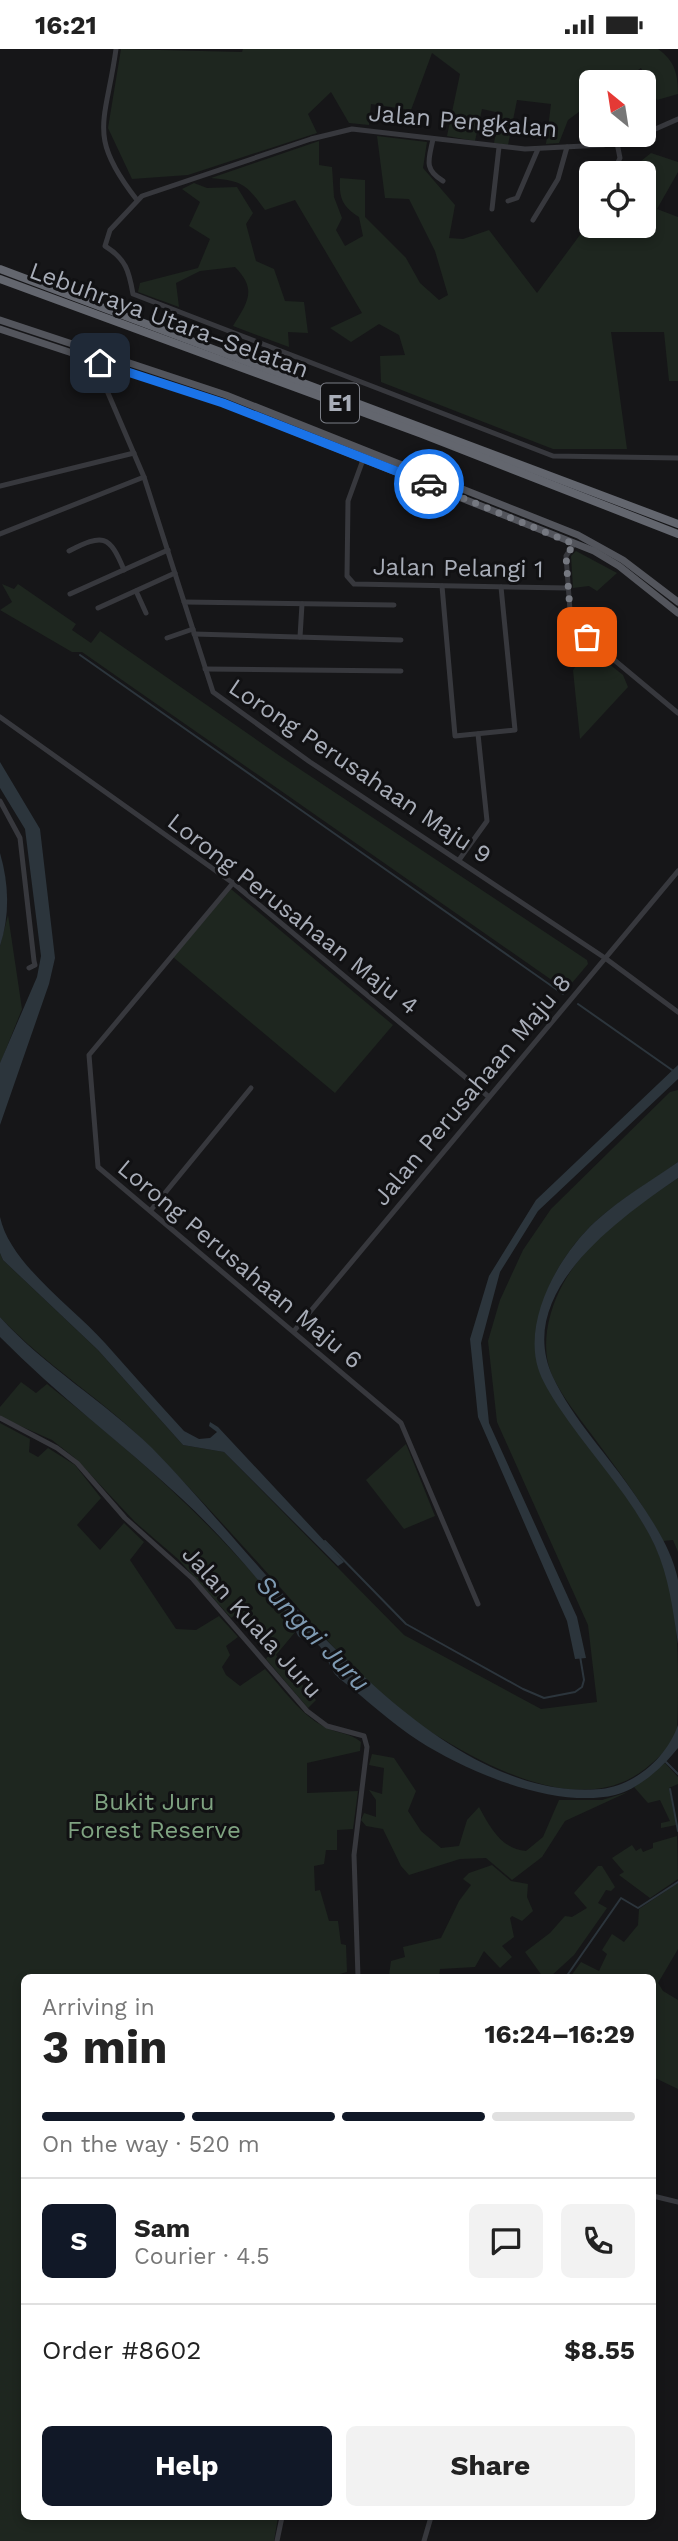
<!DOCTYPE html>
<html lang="en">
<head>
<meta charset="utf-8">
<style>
	:root { --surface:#fff; --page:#f2f2f2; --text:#222; --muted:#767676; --line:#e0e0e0; --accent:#111827 }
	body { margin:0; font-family:"Work Sans",sans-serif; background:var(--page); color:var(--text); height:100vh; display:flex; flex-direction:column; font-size:26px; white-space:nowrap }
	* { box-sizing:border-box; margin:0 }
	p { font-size:23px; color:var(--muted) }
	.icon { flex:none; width:38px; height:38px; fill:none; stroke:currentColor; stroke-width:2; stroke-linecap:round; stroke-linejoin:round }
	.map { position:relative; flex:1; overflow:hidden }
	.side { position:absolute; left:21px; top:1925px; width:635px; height:546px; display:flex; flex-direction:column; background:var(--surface); border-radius:10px; box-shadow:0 4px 10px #0003 }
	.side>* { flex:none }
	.needle { width:46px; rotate:330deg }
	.buttons { position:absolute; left:579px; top:21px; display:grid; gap:14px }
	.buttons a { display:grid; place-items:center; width:77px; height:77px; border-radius:10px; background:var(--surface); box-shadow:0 4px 10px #0003; font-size:35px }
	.pin { position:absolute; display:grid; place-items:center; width:60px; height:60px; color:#fff; margin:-30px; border-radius:14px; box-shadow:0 4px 10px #0006 }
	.courier { position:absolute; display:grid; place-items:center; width:70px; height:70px; margin:-35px; border:5px solid #1a73e8; border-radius:50%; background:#fff; color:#222; box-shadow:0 2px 9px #0007 }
	.summary em { font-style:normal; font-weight:700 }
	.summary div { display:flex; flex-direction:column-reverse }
	.summary { display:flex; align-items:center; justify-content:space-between; height:119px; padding:0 21px }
	h1 { font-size:46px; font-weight:700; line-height:52px }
	.bar { display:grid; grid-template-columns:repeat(4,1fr); gap:10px 7px; align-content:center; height:84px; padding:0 21px }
	.bar i { height:9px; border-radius:5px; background:var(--line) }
	.bar .on { background:var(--accent) }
	.bar p { grid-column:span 4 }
	.line { display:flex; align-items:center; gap:18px; padding:0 21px; border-top:2px solid var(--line) }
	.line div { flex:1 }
	.round { display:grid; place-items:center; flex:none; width:74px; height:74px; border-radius:10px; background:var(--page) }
	.action { display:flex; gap:14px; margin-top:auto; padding:14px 21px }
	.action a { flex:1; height:80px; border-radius:10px; background:var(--accent); color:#fff; font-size:28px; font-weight:700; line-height:80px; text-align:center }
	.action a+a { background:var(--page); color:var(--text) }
	.status { display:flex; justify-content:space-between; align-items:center; height:49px; padding:0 35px; background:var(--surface); direction:ltr }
	.status svg { height:19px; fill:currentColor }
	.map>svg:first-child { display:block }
	.green { fill:#1e261f }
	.water { fill:#2c353c }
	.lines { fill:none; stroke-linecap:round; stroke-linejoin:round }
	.stream { stroke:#2c353c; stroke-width:2 }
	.minor { stroke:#37383d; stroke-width:5 }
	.major { stroke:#53555c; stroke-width:7 }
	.highway { stroke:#63666e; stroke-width:8 }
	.done { stroke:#757880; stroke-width:7; stroke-dasharray:0 12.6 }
	.route { stroke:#1a73e8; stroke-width:9 }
	.labels { text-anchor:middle; stroke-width:6; stroke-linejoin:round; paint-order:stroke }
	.shield { fill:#111113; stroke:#7b7e86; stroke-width:2 }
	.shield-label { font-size:23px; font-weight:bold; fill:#a8adb8 }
	.street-label { font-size:24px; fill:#a8adb8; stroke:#111113 }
	.park-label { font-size:24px; fill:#7fa381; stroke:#111113 }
	.water-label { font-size:26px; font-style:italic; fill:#7f9bb3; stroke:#111113 }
</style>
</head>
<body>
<div class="status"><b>16:21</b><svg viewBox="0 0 49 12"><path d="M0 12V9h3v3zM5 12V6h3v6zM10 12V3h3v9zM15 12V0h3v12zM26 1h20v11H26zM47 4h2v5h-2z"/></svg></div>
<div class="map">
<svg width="678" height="2492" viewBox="0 0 678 2492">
	<rect width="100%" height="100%" fill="#161618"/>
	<g class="green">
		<path d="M121,0L242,3L243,0H658C675,12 678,25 678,45L657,51L641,19L621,33H592L591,54L568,71L559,94L546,95L551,55L517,51L508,96L494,94L500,64L482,60L475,92L447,87L460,25L432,4L411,61L371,55L369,76L349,74L331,43L308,65L317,84L188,126L132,130L108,79Z"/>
		<path d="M377,87L427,93L423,119L455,156L449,189L463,190L489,181L537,244L591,171L592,177H644V124H626L651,104L678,113V123L657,160L678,168V332H669L664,283H611L627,400H553L381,333L380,307L405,306L399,286L379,275L351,293L330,279L362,264L295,151L265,161C246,135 243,132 211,129L319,92V116L332,118L334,148L342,169L336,181L345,197L363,187L359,168C342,157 339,149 340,129L365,131V168L406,209L420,234L439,251L448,246L435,202L409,150L385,149Z"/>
		<path d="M194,134L207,139L237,138L253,164L246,175L256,212L274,220L285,252L304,253L308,284L288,283L289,298L233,277C247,254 258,241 235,218L200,222L176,234L179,258L138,243L140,234L198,219L210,190L189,177L200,153L182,140Z"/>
		<polygon points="576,502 617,524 597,542 589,537 573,539 571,507"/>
		<polygon points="2,535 14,540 18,535 76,575 72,581 91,594 100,582 280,707 587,911 588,915 566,941 82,603 72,603 0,561 12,553"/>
		<polygon points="590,600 623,626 628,638 580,690 573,621"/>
		<polygon points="231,840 393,976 335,1044 173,908"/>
		<polygon points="8,866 22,960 0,1015 0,897"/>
		<path d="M678,1041V1113C651,1133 621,1149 596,1172C553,1212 520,1279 546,1335C582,1398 643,1452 665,1522C676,1556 678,1594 678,1629C678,1645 678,1664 677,1680C673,1694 662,1706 651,1715C588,1772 495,1722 434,1685C377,1650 331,1596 287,1546C243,1497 199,1448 153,1401C106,1352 47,1318 0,1268V1204L3,1211L98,1301L183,1396L224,1403L404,1586L541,1660L597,1653L588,1576L497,1373L488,1292L500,1251L523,1201L551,1160L670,1043Z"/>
		<path d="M678,1129V1503L673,1491L663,1492C643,1454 617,1420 592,1386C578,1367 563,1349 553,1328C546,1314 545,1297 547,1282C558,1209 622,1167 678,1129Z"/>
		<path d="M21,1333L36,1344L47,1335C114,1388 179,1444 237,1507C257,1529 279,1552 295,1577L296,1582L276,1606L316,1651L308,1659L266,1610L273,1601L239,1563L231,1569L178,1510L135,1473L76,1410L52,1391L0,1368V1358Z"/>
		<path d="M0,1374L30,1390L29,1403L38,1408L48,1399L75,1416L101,1449L77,1476L100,1501L124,1474L144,1493L130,1511L176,1580L196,1581L219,1567L238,1588L226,1597L230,1606L222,1618L226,1626L240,1637L265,1620C283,1640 301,1666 325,1678C338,1685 349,1683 361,1693L360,1702L307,1714V1744L358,1742L353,1780L337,1781V1801H326L324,1815L314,1817L315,1842L320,1841L329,1872H338L341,1895L346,1896L347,1923L328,1928H24V2468H278L274,2492H0Z"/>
		<polygon points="406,1395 435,1467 404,1480 366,1431"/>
		<path d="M372,1705L394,1709L416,1742L408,1762L421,1782L441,1799L459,1797L467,1771L479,1758C490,1778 501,1800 526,1802L543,1788L559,1751H602L628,1743L565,1772L542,1808L512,1831L486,1809L460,1810L409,1826L401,1817L383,1780L366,1777L361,1771L364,1764L376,1768V1751L369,1741L382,1745L384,1719L369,1716Z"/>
		<polygon points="665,1714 678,1728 678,1735 669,1739 676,1776 661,1779 661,1774 670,1772 660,1751 648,1754 634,1738"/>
		<polygon points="677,1787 678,1830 650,1849 619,1826 624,1823 612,1809 632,1796 636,1802 641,1799 643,1803 653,1799 653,1794"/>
		<polygon points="492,1816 511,1832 528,1835 527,1848 533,1862 522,1872 512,1867 510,1869 514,1888 502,1897 512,1908 500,1919 484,1902 475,1918 440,1920 439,1928 362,1928 389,1926 391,1912 405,1908 403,1898 441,1889 459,1852 471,1836 463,1830 469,1824"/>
		<polygon points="598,1817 602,1817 615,1838 611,1842 606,1841 598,1854 607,1859 574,1906 550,1928 543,1928 525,1903 550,1884 565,1867 572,1868 587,1859 574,1844"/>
		<polygon points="678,1834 678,1900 658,1934 663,1942 678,1951 678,2040 653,2028 653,1928 571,1927 581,1913 599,1922 607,1905 602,1901 612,1885 624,1893 638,1876 639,1860"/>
	</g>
	<g class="water">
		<polygon points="0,713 40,780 55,909 49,935 0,1076 0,1014 37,928 41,907 25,780 0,739"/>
		<path d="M0,804C9,835 10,866 0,897Z"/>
		<polygon points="678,1016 678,1030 538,1162 500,1223 481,1294 489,1374 577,1568 586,1609 575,1610 567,1572 478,1368 470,1290 489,1227 536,1151"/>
		<path d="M678,1113V1129C620,1169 513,1243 553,1328C573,1371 609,1407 635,1446C652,1471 672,1500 678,1531C678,1551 678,1575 678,1595C673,1561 669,1528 655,1497C631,1446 589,1404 558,1357C551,1346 542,1332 538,1319C523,1269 560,1205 596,1172C621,1149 651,1132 678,1113Z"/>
		<path d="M0,1168C10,1215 73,1258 105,1294C131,1323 157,1353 184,1382L199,1390L210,1389L217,1383L209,1377L210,1373L218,1378L344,1513L338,1517L224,1403L183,1396L98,1301L3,1211L0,1204Z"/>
		<path d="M0,1268C45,1318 104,1352 152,1399C261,1509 428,1756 601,1740C636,1736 667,1708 678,1676V1699C663,1718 639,1740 615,1746C556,1760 469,1724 419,1692C391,1674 366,1650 340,1630C327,1620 329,1604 317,1595C311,1591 305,1593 298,1587L290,1569C255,1527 221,1486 181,1449C122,1394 57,1346 0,1288Z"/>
	</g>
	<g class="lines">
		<g class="stream">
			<polyline points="80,606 563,945"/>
			<polyline points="578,955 672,1021"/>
			<polyline points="325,1492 406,1575 523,1640 544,1649 575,1643 582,1638 584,1631 580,1607"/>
			<polyline points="666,1713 678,1725"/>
			<polyline points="670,1740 678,1782"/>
			<polyline points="566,1928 621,1849 638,1859 678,1833"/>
		</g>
		<g class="minor">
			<path d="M116,0C106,74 86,86 137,151"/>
			<polyline points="644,85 678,70"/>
			<path d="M643,86L603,96L525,100L352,80L311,90L142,147L110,181L105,197C126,210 129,222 133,245L553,407L678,409"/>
			<path d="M433,90C429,110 423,120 443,132"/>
			<polyline points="613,124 620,109 617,94"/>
			<polyline points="508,152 517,149 538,100"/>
			<polyline points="589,158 592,154"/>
			<polyline points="492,160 499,98"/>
			<polyline points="533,171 558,130 567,98"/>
			<polyline points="101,311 99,323 144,428 213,643 310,713 605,909 678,963"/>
			<polyline points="364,408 348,452 347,527 354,535 568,539"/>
			<polyline points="0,437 134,404"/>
			<polyline points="0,485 144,428"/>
			<polyline points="574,495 566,507 571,575 678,664"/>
			<path d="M69,502C103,485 109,485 124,521"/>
			<polyline points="442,537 455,687 515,681 501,538"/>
			<polyline points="136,542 146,564"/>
			<polyline points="70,545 168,501"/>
			<polyline points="184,553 394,556"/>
			<polyline points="98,559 175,524"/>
			<polyline points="194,585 401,591"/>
			<polyline points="300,588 302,555"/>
			<polyline points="167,589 193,580"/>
			<polyline points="205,620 401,622"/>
			<polyline points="0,668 233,834 489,1048"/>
			<polyline points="0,752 20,789 34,912 35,916 29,919"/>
			<polyline points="459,811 487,772 478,685"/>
			<polyline points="233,834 89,1006 98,1118 401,1374 478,1555"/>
			<polyline points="151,1161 251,1039"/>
			<polyline points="294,1282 678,822"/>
			<polyline points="0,1369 57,1399 77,1414 125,1469 193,1530 307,1662 327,1677 364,1687 367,1698 354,1806 358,1928"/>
			<polyline points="653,2147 678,2153"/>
			<polyline points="277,2492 282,2468"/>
			<polyline points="424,2492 431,2468"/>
		</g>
		<g class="major">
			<polyline points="0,271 226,346 578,486 623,511 678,553"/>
			<polyline points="0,280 223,354 594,502 619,517 678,564"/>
		</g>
		<g class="highway">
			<polyline points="0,220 678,475"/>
			<polyline points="0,230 422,385 678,485"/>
		</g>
	</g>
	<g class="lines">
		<polyline class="done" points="429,435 574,495 566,507 571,575 587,588"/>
		<polyline class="route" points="100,314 223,354 429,435"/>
	</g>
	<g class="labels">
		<rect class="shield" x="321" y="334.5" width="38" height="39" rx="5"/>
		<g class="shield-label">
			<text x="340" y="362">E1</text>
		</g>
		<g class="street-label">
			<text transform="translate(463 72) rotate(5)" y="8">Jalan Pengkalan</text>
			<text transform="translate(169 271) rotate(20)" y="8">Lebuhraya Utara–Selatan</text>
			<text transform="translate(458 519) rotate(1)" y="8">Jalan Pelangi 1</text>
			<text transform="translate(360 722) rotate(34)" y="8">Lorong Perusahaan Maju 9</text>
			<text transform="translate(293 865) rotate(38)" y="8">Lorong Perusahaan Maju 4</text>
			<text transform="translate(472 1041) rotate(-50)" y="8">Jalan Perusahaan Maju 8</text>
			<text transform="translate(240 1215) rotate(40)" y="8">Lorong Perusahaan Maju 6</text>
			<text transform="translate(252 1573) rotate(48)" y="8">Jalan Kuala Juru</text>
		</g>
		<g class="park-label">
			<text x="154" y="1761">Bukit Juru<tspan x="154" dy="28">Forest Reserve</tspan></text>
		</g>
		<g class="water-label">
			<text transform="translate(313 1584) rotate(46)" y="9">Sungai Juru</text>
		</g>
	</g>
</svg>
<div class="buttons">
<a><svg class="needle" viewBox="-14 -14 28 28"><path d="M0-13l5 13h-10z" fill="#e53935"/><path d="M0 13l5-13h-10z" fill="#767676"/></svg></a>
<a><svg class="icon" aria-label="locate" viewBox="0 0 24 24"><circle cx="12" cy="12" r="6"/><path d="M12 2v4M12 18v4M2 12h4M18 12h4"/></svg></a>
</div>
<div class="pin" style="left:587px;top:588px;background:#ea580c"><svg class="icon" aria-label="bag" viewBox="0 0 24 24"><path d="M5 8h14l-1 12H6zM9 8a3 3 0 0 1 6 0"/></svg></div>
<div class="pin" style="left:100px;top:314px;background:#1f2937"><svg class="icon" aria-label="home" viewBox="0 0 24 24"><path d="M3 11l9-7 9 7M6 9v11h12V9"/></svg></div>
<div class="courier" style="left:429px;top:435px"><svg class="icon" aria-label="car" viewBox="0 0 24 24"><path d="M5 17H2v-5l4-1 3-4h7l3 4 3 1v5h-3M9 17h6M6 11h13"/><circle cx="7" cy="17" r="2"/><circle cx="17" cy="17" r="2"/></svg></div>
<section class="side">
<div class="summary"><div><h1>3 min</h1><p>Arriving in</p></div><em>16:24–16:29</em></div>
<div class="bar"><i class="on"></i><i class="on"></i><i class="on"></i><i></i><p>On the way · 520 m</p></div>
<div class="line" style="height:126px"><b class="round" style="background:var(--accent);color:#fff">S</b><div><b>Sam</b><p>Courier · 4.5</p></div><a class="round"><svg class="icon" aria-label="chat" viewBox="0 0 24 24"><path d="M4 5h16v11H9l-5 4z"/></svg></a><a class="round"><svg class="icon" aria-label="phone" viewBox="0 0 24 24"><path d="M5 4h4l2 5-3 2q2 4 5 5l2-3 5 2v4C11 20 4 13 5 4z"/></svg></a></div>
<div class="line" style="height:91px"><div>Order #8602</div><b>$8.55</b></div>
<div class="action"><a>Help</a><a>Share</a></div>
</section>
</div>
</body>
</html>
